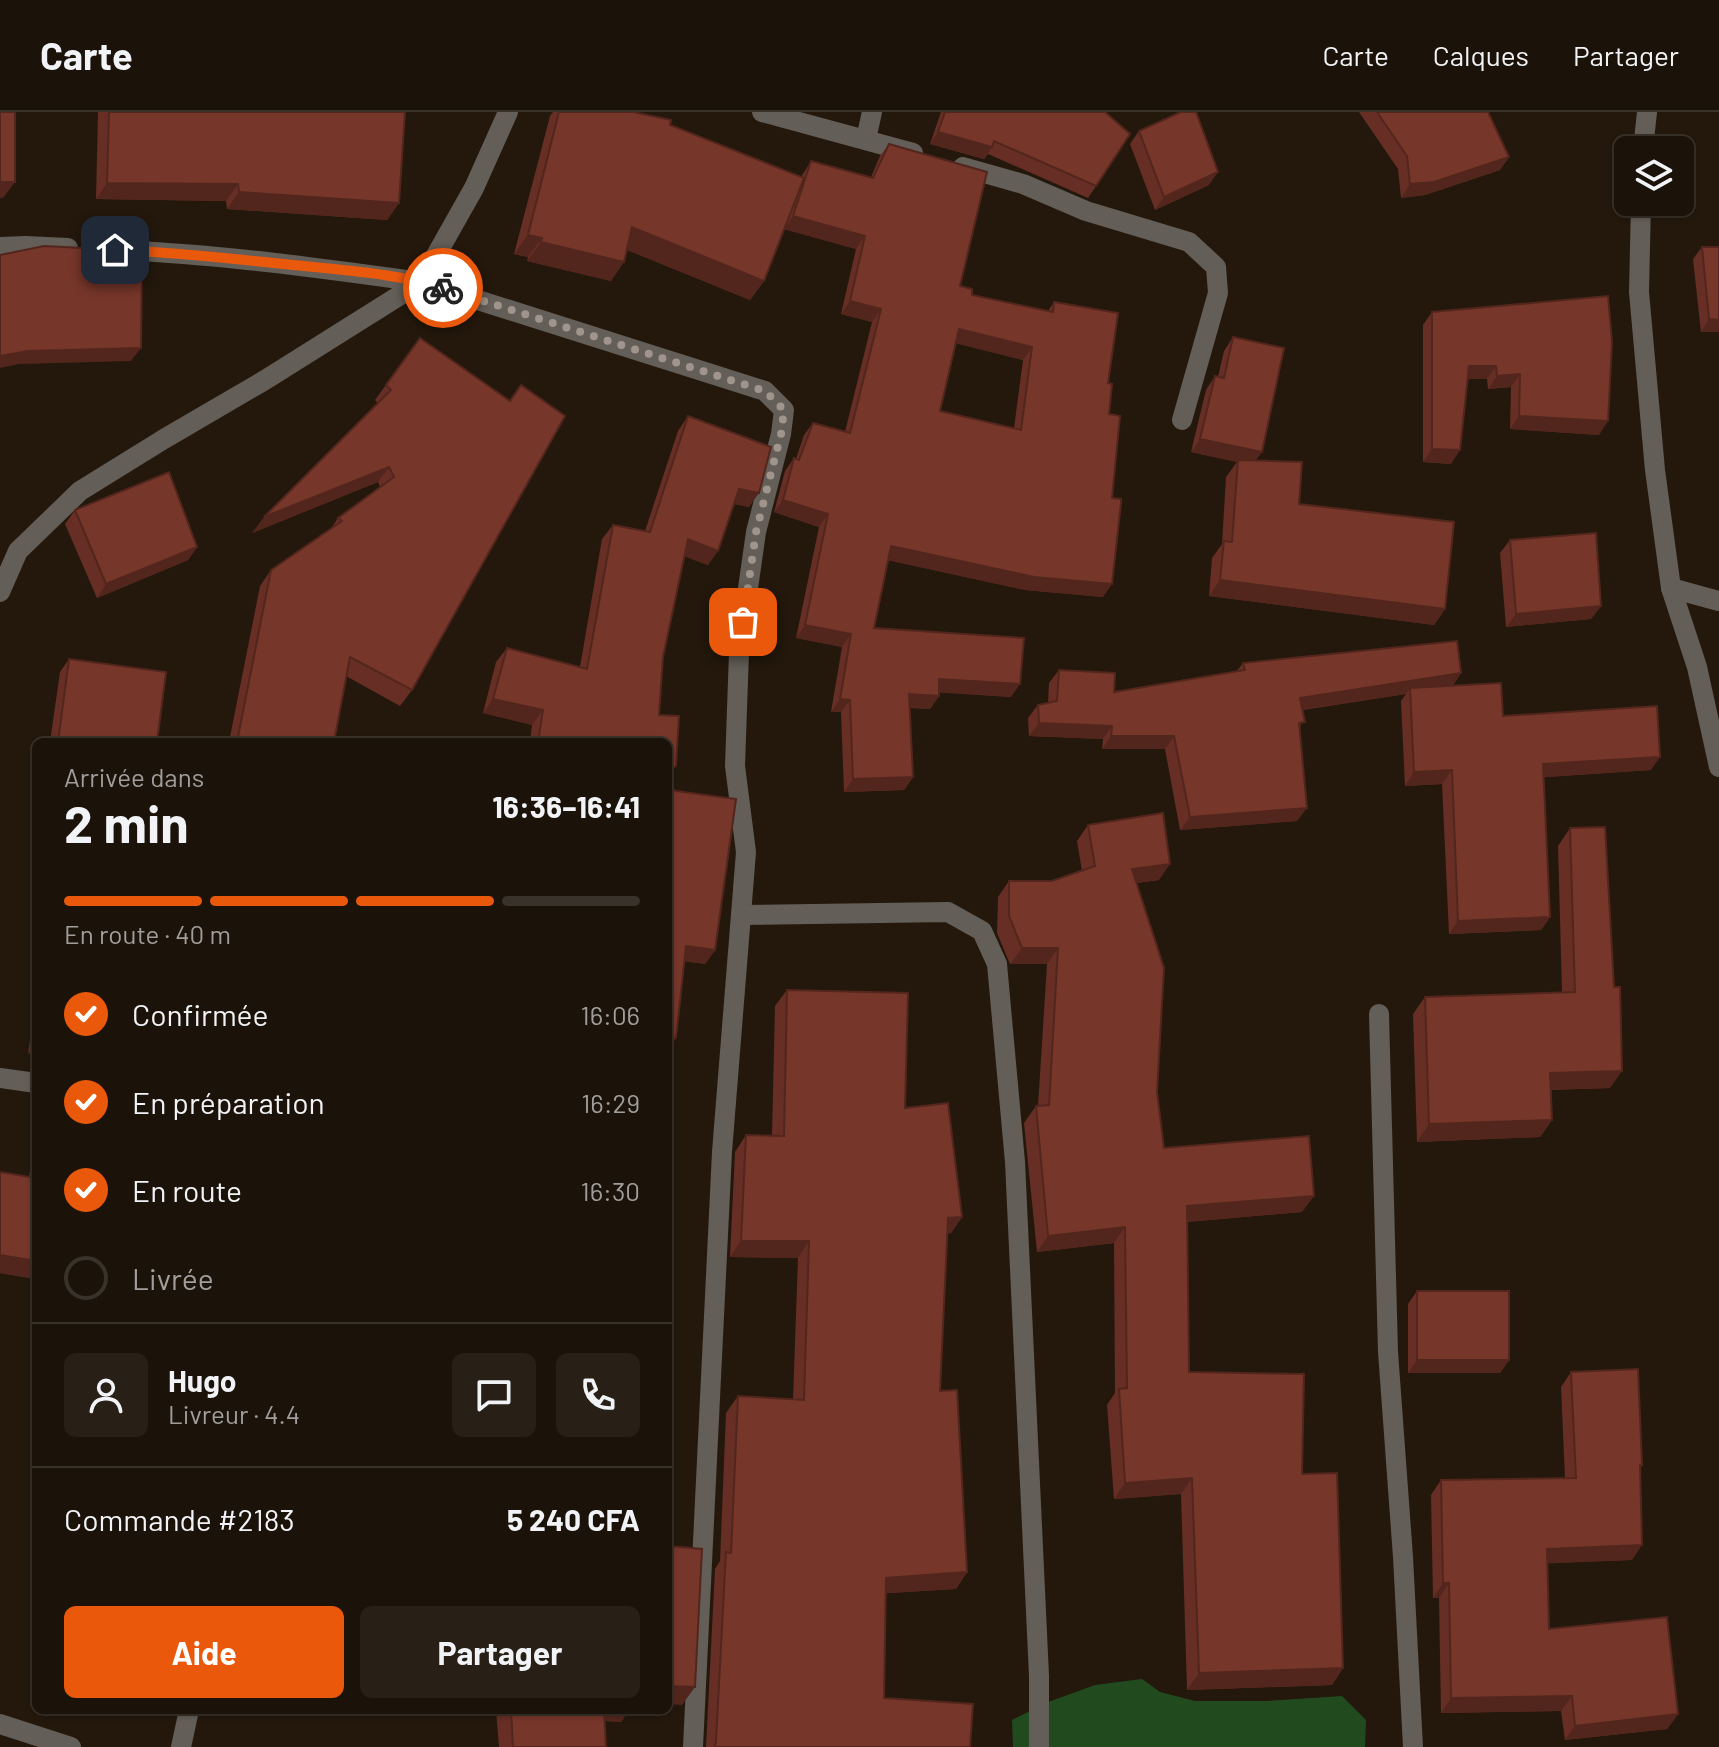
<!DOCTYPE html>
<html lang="fr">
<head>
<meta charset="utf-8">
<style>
	:root { --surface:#1b1209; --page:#282017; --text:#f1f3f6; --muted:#a09e9c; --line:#39322a; --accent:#ea580c }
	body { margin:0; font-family:Barlow,sans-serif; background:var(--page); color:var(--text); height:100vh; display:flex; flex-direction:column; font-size:30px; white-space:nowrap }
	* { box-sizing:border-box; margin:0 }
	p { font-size:26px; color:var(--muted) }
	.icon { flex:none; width:44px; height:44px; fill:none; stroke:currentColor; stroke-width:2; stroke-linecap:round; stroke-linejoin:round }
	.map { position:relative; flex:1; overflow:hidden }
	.details { position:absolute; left:32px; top:626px; width:640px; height:976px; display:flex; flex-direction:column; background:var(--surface); border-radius:12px; box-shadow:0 2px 6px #0004,0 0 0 2px var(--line) }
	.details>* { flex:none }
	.tools { position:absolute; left:1614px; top:24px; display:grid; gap:16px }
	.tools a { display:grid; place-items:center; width:80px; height:80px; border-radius:12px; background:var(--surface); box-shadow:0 2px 6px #0004,0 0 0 2px var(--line); font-size:40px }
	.pin { position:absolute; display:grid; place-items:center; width:68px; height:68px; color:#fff; margin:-34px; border-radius:16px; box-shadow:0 4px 12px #0006 }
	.courier { position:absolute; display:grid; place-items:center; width:80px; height:80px; margin:-40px; border:6px solid #ea580c; border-radius:50%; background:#fff; color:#222; box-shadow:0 2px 10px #0007 }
	.overview em { font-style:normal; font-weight:700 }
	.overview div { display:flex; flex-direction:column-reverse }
	.overview { display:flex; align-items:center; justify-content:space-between; height:136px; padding:0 32px }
	h1 { font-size:52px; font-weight:700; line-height:60px }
	.bar { display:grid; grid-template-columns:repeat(4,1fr); gap:12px 8px; align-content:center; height:96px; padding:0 32px }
	.bar i { height:10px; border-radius:6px; background:var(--line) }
	.bar .on { background:var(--accent) }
	.bar p { grid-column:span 4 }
	.line { display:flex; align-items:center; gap:20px; padding:0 32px; border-top:2px solid var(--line) }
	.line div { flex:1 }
	.round { display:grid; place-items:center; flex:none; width:84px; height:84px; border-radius:12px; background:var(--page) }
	ol { padding:0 32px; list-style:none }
	li { display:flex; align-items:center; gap:24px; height:88px }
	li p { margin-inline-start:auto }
	li .icon { padding:8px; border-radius:50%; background:var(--accent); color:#fff; stroke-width:4 }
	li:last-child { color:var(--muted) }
	li i { width:44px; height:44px; border:4px solid var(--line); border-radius:50% }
	.action { display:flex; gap:16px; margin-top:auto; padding:16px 32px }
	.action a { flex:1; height:92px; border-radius:12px; background:var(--accent); color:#fff; font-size:32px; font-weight:700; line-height:92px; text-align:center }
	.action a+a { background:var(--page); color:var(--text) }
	header { display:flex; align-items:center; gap:48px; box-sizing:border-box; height:112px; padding:0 40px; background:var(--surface); border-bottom:2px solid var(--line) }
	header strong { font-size:38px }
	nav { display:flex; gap:44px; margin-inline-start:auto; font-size:28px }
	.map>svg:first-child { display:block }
	.green { fill:#214b1e }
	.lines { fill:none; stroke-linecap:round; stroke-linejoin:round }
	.street { stroke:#635e57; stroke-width:20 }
	.wall { fill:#662e24; fill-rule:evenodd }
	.shaded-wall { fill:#53261d }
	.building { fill:#77362a; stroke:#53261d; stroke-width:2; fill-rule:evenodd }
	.done { stroke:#a0958c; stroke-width:8; stroke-dasharray:0 14.4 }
	.route { stroke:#ea580c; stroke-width:10 }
</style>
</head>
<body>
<header>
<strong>Carte</strong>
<nav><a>Carte</a><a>Calques</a><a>Partager</a></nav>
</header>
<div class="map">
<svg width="1719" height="1635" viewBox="0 0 1719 1635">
	<rect width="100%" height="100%" fill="#24180c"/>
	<polygon class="green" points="1142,1567 1160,1580 1195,1589 1267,1589 1342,1584 1366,1608 1365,1635 1013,1635 1012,1608 1051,1589 1095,1573"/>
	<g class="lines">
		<g class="street">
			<polyline points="508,0 474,76 421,170 765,279 784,298 781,322 756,420 739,540 735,654 746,740 722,1040 693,1635"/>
			<polyline points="762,0 913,41"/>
			<polyline points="866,27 872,0"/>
			<polyline points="1643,38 1647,0"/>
			<polyline points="963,55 1023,72 1086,99 1189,130 1216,155 1218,181 1182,308"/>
			<polyline points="1641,90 1639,180 1655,358 1671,476 1697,555 1719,655"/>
			<polyline points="0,135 25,134 68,136"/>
			<polyline points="1671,476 1719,489"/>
			<path d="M0,480L18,439L80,379L164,327L265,268L421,170C320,156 218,142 116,138"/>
			<polyline points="741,803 948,800 982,819 997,852 1015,1050 1039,1564 1039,1635"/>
			<polyline points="1379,902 1388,1240 1403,1445 1413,1635"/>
			<polyline points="0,966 36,971"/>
			<polyline points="0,1612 71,1635"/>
			<polyline points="181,1635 189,1598"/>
		</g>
	</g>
	<g class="wall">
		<polygon points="98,0 405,0 399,91 387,108 227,97 226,89 96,87"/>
		<path d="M553,0H633L801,65L811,49L871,65L880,44L889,32L960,174L972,183L1048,199L1054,190L1108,271L1112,386L1103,485L1025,478L888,448L874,516L1011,585L939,580V584L930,597L909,596L913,665L904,678L844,680L841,600H831L842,535L796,526L819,415L774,400L785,359L794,346L796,347L804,323L813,311L845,320L872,210L841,202L856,137L784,117L764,169L750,188L627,138L611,169L527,149L528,145L514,142L550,4ZM956,231L1023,248L1014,316L940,299Z"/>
		<polygon points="941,0 1105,0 1096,74 1088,86 988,42 984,47 930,32"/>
		<polygon points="1359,0 1488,0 1509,45 1500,58 1425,83 1401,86 1398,57"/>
		<polygon points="1139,19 1209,73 1155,98 1130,32"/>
		<polygon points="1702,135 1719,220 1701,220 1693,147"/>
		<polygon points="1608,184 1599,323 1510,317 1511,275 1488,277 1487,267 1467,267 1451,352 1423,350 1423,213 1432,200"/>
		<polygon points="1233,225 1262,340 1255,349 1299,392 1445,497 1434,513 1209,484 1212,446 1222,432 1226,365 1237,350 1191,340 1206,278 1215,264 1218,265 1224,239"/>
		<polygon points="420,226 412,578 400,594 346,564 334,630 229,630 260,474 271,458 330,418 338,406 380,375 378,370 252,421 378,291 375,288"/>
		<polygon points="688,304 749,395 734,392 708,453 684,444 663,545 659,603 668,630 530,630 532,613 483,601 496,550 507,536 580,555 602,427 613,413 645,419 678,319"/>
		<polygon points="75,398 197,435 188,448 97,486 65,412"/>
		<polygon points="1510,428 1601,494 1591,507 1506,515 1500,441"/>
		<polygon points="69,547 157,630 50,630 60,560"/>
		<polygon points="1243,551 1461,561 1453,573 1503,604 1651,658 1544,665 1550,805 1541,818 1449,822 1442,672 1405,674 1401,589 1406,582 1303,598 1300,617 1297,709 1180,718 1165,637 1102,637 1103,627 1029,624 1028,606 1038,593 1048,591 1049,571 1059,558 1114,580 1237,559"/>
		<polygon points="668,674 715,838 705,852 684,849 676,926 668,938"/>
		<polygon points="1088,713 1159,768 1137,771 1157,980 1164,1036 1302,1100 1187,1110 1189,1260 1302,1362 1343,1556 1332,1573 1187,1578 1181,1382 1114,1387 1107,1293 1115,1281 1114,1131 1037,1140 1024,1011 1036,994 1038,994 1047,852 1010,852 997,821 998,785 1009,769 1052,769 1082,759 1077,729"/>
		<polygon points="1570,716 1610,976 1551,978 1552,1008 1540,1025 1417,1030 1413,902 1425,885 1562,880 1558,734"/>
		<polygon points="787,878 905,996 962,1105 951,1121 947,1122 940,1279 967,1460 956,1477 886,1481 884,1586 970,1635 706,1635 715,1457 720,1449 726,1301 738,1284 793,1287 798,1146 730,1145 735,1040 746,1023 772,1023 775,894"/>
		<polygon points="36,887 36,942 28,941"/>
		<polygon points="36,1020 36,1167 0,1161 0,1060 29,1065"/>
		<polygon points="1417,1179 1509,1248 1500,1261 1408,1261 1408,1192"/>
		<polygon points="1571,1260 1642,1353 1640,1357 1632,1448 1547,1451 1549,1517 1678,1602 1667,1617 1565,1628 1561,1599 1441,1601 1439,1486 1433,1486 1431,1383 1441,1368 1565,1366 1561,1275"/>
		<polygon points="496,1598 629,1598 621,1610 605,1609 606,1635 499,1635"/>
	</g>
	<g class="shaded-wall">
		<polygon points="938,20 992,35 984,47 930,32"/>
		<polygon points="1509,45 1500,58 1425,83 1401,86 1410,72"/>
		<polygon points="1218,60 1209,73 1155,98 1164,85"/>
		<polygon points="0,70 15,70 3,86 0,86"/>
		<polygon points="107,71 238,72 226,89 96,87"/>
		<polygon points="239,80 399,91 387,108 227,97"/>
		<polygon points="793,104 865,124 856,137 784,117"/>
		<polygon points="632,115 764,169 750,188 618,134"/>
		<polygon points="528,123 542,126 528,145 514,142"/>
		<polygon points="541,130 624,150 611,169 527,149"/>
		<polygon points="850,189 881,197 872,210 841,202"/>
		<polygon points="1709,207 1719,208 1719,220 1701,220"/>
		<polygon points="959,217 1032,235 1023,248 950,230"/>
		<polygon points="141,236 131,249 19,252 0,256 0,244 28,239"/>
		<polygon points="1469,254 1496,254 1487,267 1459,267"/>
		<polygon points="1520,262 1511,275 1488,277 1497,264"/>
		<polygon points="1519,304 1608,309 1599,323 1510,317"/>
		<polygon points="1200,327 1262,340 1252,353 1191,340"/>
		<polygon points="1432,337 1460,338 1451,352 1423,350"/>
		<polygon points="389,355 378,370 252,421 264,405"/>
		<polygon points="739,377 759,381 749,395 729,391"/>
		<polygon points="783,388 828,402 819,415 774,400"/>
		<polygon points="688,427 718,439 708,453 678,442"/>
		<polygon points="891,434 1112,472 1103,485 1025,478 882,447"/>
		<polygon points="197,435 188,448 97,486 106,472"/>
		<polygon points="1220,468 1445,497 1434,513 1209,484"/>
		<polygon points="1601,494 1591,507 1506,515 1516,502"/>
		<polygon points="805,513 851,522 842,535 796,526"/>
		<polygon points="1461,561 1452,575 1410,576 1406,582 1291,599 1300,586"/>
		<polygon points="939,567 1020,572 1011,585 930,580"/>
		<polygon points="909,582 939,584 930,597 900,595"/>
		<polygon points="493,587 543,598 532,613 483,601"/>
		<polygon points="840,587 850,588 841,600 831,600"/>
		<polygon points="1039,611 1112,614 1103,627 1029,624"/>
		<polygon points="1111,624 1174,624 1165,637 1102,637"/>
		<polygon points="1660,645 1651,658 1534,666 1543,652"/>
		<polygon points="1452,658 1442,672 1405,674 1414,660"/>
		<polygon points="913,665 904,678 844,680 853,667"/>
		<polygon points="1307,696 1297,709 1180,718 1190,705"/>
		<polygon points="1170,752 1159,768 1120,773 1132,757"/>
		<polygon points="1550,805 1541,818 1449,822 1458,809"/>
		<polygon points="686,834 715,838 705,852 676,848"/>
		<polygon points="1022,836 1058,836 1047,852 1010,852"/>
		<polygon points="668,925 676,926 668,938"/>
		<polygon points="36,929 36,942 28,941"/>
		<polygon points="1622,959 1610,976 1538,978 1550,961"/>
		<polygon points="1552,1008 1540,1025 1417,1030 1429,1012"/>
		<polygon points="1314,1084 1302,1100 1175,1111 1187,1094"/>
		<polygon points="962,1105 951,1121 936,1123 948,1106"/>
		<polygon points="1125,1115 1114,1131 1037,1140 1048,1124"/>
		<polygon points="741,1129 809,1129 798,1146 730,1145"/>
		<polygon points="0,1143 36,1149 36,1167 0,1161"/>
		<polygon points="1417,1248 1509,1248 1500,1261 1408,1261"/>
		<polygon points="1192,1366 1181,1382 1114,1387 1125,1371"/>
		<polygon points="1642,1433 1632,1448 1536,1452 1547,1437"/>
		<polygon points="967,1460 956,1477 875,1482 886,1466"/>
		<polygon points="1443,1471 1449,1471 1439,1486 1433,1486"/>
		<polygon points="1343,1556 1332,1573 1187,1578 1199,1561"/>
		<polygon points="668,1574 695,1575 682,1593 668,1592"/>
		<polygon points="1572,1584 1561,1599 1441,1601 1451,1586"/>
		<polygon points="598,1598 629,1598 621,1610 590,1608"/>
		<polygon points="1678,1602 1667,1617 1565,1628 1575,1614"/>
	</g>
	<g class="building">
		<rect x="0" y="0" width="15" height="70"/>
		<polygon points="109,0 405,0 399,91 239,80 238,72 107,71"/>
		<polygon points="559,0 633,0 671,8 670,13 804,66 764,169 632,115 624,150 541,130 542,126 528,123"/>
		<polygon points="945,0 1105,0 1130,22 1096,74 994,29 992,35 938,20"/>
		<polygon points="1181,0 1196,0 1218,60 1164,85 1139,19"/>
		<polygon points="1377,0 1488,0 1509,45 1434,70 1410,72 1407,44"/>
		<path d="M889,32L987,60L960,174L972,177V183L1053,200L1054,190L1118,201L1108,271L1112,272L1109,302L1120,304L1112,386L1121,387V391L1112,472L1034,465L891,434L874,516L1024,526L1020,572L939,567V584L909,582L913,665L853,667L850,588L840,587L851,522L805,513L828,402L783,388L794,346L799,348L813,311L850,321L881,197L850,189L865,124L793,104L811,49L873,66ZM959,217L1032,235L1021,318L940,299Z"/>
		<polygon points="44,134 142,139 141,236 28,239 0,244 0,143"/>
		<polygon points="1702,135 1719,135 1719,208 1709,207"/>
		<polygon points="1608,184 1612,230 1608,309 1519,304 1520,262 1497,264 1496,254 1469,254 1460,338 1432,337 1432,200"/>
		<polygon points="1233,225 1284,236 1262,340 1200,327 1215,264 1224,266"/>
		<polygon points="420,226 510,289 521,273 565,304 412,578 350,545 334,630 237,630 271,458 342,409 338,406 394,365 389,355 264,405 391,278 386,273"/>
		<polygon points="688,304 771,335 759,381 739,377 718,439 688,427 663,545 659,603 679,604 676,654 668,659 668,630 538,630 543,598 493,587 507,536 587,557 613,413 650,420"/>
		<polygon points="1238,348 1302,350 1299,392 1454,410 1445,497 1220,468 1224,429 1232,430"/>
		<polygon points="169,360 197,435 106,472 75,398"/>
		<polygon points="1596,421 1601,494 1516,502 1510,428"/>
		<polygon points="1457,529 1461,561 1300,586 1305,610 1299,611 1307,696 1190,705 1174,624 1111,624 1112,614 1039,611 1038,593 1057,589 1059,558 1115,561 1114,580 1245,558 1243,551"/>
		<polygon points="69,547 166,560 157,630 58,630"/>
		<polygon points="1501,571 1503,604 1657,594 1660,645 1543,652 1550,805 1458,809 1452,658 1414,660 1410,576"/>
		<polygon points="668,674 676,679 736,687 715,838 686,834 676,926 668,925 668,782 673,750 668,750"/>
		<polygon points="1163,701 1170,752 1132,757 1164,856 1157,980 1164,1036 1309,1024 1314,1084 1187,1094 1189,1260 1304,1262 1302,1362 1337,1361 1343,1556 1199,1561 1192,1366 1125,1371 1119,1277 1127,1276 1125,1115 1048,1124 1036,994 1049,993 1058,836 1022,836 1009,804 1009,769 1052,769 1095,754 1088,713"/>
		<polygon points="1605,715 1614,875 1620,875 1622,959 1550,961 1552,1008 1429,1012 1425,885 1575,880 1570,716"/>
		<polygon points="787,878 908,881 905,996 948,991 962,1105 948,1106 940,1279 957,1278 967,1460 886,1466 884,1586 973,1592 970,1635 715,1635 716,1629 726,1440 731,1441 738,1284 804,1288 809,1129 741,1129 746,1023 784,1024"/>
		<polygon points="0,1060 36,1066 36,1149 0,1143"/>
		<rect x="1417" y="1179" width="92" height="69"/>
		<polygon points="1638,1257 1642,1353 1640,1353 1642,1433 1547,1437 1549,1517 1667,1505 1678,1602 1575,1614 1572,1584 1451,1586 1449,1471 1443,1471 1441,1368 1576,1366 1571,1260"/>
		<polygon points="668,1434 702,1437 695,1575 668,1574"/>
		<polygon points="511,1598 604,1598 606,1635 513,1635"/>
	</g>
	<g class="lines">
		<polyline class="done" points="443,176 765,279 784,298 781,322 756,420 743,510"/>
		<path class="route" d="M115,138C178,140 241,148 304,154C350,159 398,162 443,176"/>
	</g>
</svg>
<div class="tools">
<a><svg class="icon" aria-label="layers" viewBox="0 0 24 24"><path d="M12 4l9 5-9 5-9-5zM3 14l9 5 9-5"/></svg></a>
</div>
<div class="pin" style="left:743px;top:510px;background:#ea580c"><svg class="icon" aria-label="bag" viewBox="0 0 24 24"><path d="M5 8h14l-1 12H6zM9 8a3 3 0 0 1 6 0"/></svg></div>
<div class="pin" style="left:115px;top:138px;background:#1f2937"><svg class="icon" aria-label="home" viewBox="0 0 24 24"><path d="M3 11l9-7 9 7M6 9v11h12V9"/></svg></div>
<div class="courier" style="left:443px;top:176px"><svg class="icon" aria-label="bike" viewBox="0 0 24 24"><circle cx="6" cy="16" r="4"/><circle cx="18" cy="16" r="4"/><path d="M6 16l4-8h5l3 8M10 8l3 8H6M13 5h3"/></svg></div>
<section class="details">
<div class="overview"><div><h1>2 min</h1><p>Arrivée dans</p></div><em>16:36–16:41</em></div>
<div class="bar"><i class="on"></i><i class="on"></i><i class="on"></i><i></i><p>En route · 40 m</p></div>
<ol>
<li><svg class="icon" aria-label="check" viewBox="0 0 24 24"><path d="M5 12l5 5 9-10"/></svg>Confirmée<p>16:06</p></li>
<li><svg class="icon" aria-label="check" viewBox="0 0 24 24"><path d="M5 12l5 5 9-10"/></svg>En préparation<p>16:29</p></li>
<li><svg class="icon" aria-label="check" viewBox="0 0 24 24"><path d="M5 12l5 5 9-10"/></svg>En route<p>16:30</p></li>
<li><i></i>Livrée</li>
</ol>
<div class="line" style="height:144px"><a class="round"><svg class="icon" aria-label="person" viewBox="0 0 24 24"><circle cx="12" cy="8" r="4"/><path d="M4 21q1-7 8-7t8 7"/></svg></a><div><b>Hugo</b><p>Livreur · 4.4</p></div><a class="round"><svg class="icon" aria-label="chat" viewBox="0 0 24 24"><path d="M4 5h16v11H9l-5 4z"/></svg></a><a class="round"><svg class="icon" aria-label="phone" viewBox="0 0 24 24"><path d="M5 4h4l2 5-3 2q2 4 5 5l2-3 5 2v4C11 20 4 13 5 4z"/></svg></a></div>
<div class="line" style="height:104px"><div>Commande #2183</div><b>5 240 CFA</b></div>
<div class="action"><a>Aide</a><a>Partager</a></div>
</section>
</div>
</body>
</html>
